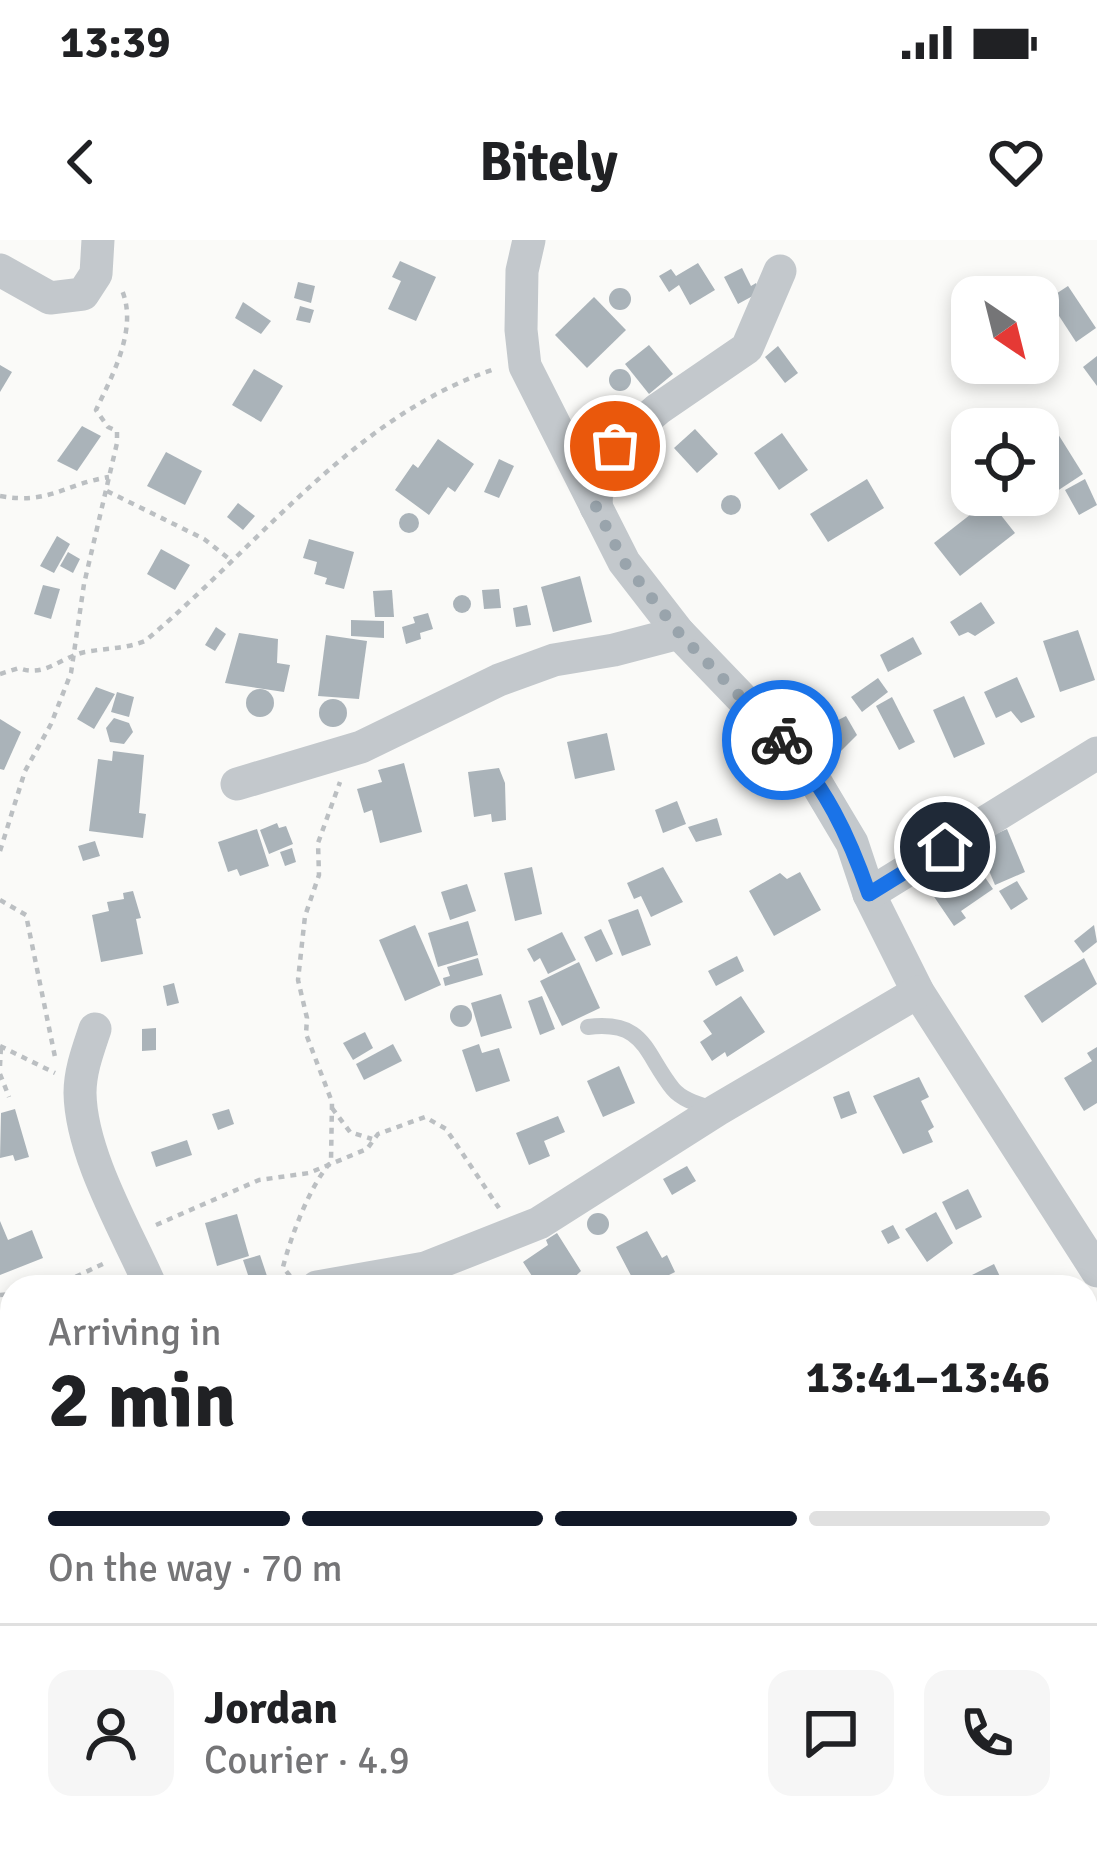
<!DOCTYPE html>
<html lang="en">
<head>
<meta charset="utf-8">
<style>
	:root { --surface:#fff; --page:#f6f6f6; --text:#202124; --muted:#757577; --line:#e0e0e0; --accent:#111827 }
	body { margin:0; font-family:Signika,sans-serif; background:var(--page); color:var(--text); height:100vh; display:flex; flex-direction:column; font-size:45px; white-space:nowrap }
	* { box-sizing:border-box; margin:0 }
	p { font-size:39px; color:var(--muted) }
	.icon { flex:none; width:66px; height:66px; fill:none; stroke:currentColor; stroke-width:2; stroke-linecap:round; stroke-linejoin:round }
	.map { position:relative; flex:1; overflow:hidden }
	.details { position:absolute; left:0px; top:1035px; width:1098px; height:591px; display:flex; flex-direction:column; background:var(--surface); border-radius:36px 36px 0 0; box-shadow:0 6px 18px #0003 }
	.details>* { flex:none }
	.needle { width:78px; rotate:145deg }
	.fabs { position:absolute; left:951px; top:36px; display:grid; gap:24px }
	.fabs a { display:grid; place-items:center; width:108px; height:108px; border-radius:24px; background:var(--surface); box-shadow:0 6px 18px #0003; font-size:60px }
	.pin { position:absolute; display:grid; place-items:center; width:102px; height:102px; color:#fff; margin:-51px; border:6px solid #fff; border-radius:50%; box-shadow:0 3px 12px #0007 }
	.courier { position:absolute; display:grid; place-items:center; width:120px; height:120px; margin:-60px; border:9px solid #1a73e8; border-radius:50%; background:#fff; color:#222; box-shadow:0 3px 15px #0007 }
	.summary em { font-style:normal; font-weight:800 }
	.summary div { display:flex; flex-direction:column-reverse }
	.summary { display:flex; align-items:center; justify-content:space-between; height:204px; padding:0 48px }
	h1 { font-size:78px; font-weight:800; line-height:90px }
	.bar { display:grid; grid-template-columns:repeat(4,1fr); gap:18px 12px; align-content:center; height:144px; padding:0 48px }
	.bar i { height:15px; border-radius:9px; background:var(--line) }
	.bar .current { background:var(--accent) }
	.bar p { grid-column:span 4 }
	.line { display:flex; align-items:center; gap:30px; padding:0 48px; border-top:3px solid var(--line) }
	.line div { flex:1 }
	.round { display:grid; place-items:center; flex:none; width:126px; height:126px; border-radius:24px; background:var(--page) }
	.status { display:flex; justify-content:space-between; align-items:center; height:84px; padding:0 60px; background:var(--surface); direction:ltr }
	.status svg { height:33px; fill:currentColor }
	header { display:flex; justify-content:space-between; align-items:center; height:156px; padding:0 48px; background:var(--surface); font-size:54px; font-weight:800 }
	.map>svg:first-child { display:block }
	.building { fill:#aab3b9 }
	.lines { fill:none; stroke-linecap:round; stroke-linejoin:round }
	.path { stroke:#bbbfc2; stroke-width:4.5; stroke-dasharray:6 6; stroke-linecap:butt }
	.service { stroke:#c3c8cc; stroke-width:16 }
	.minor { stroke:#c3c8cc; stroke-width:33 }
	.done { stroke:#99a4ac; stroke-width:12; stroke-dasharray:0 21.6 }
	.route { stroke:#1a73e8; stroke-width:15 }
</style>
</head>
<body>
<div class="status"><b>13:39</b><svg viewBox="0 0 49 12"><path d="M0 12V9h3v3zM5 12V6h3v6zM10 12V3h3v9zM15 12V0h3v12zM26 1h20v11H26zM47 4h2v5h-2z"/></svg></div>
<header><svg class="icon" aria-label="back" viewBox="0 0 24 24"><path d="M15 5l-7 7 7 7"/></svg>Bitely<svg class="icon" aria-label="heart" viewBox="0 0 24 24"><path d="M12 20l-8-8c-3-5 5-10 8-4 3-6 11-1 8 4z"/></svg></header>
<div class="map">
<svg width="1097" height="1624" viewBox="0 0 1097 1624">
	<rect width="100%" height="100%" fill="#fafaf8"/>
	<g class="building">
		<polygon points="400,21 436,37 416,81 388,69 401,41 392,37"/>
		<polygon points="698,23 715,50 690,65 679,45 669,52 659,36 671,29 676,36"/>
		<polygon points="742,28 751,46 756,43 760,52 738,64 724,37"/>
		<polygon points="298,42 315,46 311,63 294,58"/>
		<polygon points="1068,46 1096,88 1076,102 1048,59"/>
		<circle cx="620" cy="59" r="11"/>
		<polygon points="594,57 626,90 587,128 555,95"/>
		<polygon points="243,62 271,81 261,94 235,78"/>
		<polygon points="1048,63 1059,81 1038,94 1038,69"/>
		<polygon points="300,66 314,70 310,83 296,80"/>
		<polygon points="649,105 673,134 649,154 625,124"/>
		<polygon points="778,106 798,133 785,143 765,117"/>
		<polygon points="1097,116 1097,146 1083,127"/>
		<polygon points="0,125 12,132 0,152"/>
		<circle cx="620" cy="140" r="11"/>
		<polygon points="254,129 283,146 261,182 232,165"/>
		<polygon points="82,186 101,196 77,231 57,221"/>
		<polygon points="695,189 718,214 697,233 674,208"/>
		<polygon points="782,193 808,230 779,250 754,213"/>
		<polygon points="1058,194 1083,234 1048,257 1038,242 1038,207"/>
		<polygon points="438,199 474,224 455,252 448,247 429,275 395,250 413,224 418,228"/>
		<polygon points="166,212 202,231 185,265 147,246"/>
		<polygon points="499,219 514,226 499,258 484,252"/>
		<polygon points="867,239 884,268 828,302 810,274"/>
		<polygon points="1085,239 1097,265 1079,275 1065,250"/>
		<circle cx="731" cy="265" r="10"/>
		<polygon points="989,260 1015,293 960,336 934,303"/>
		<polygon points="238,263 255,276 243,290 227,277"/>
		<circle cx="409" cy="283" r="10"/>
		<polygon points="57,296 70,304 54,333 40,326"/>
		<polygon points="309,299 354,312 344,349 325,344 327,338 314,334 317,322 303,318"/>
		<polygon points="161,309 190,325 175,350 147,334"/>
		<polygon points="68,312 80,319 73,333 60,326"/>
		<polygon points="580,336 592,382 553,392 541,347"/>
		<polygon points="43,345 60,349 51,379 34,374"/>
		<polygon points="499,349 501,368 484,369 482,350"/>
		<polygon points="392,350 394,377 375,377 373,351"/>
		<circle cx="462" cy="364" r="9"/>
		<polygon points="981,362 995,383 975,396 968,392 959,396 950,382"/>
		<polygon points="527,365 531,385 516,387 513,368"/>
		<polygon points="428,373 433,389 420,393 421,399 406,404 402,387 415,383 413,377"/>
		<polygon points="351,380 384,381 384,398 351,396"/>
		<polygon points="216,387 226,394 215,411 205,405"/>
		<polygon points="1078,390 1095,440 1060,452 1043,401"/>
		<polygon points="239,393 278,399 277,423 290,425 284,452 225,443"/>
		<polygon points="326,395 367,401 359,459 318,456"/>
		<polygon points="913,397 922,414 888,432 880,415"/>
		<polygon points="1017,437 1035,477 1021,483 1011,471 996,478 984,452"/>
		<polygon points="878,438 888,452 862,472 851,457"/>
		<polygon points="96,447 115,454 94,489 77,479"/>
		<circle cx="260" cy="463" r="14"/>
		<polygon points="117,452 134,457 129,477 111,472"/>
		<polygon points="964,456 985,504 954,518 933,470"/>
		<polygon points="892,457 915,502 899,510 876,466"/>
		<circle cx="333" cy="473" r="14"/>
		<polygon points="846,476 857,495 834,518 819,490"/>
		<polygon points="114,478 129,483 133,492 124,504 110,502 106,488"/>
		<polygon points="0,479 21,492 4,530 0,529"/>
		<polygon points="607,493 615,530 575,539 567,502"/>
		<polygon points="113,511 144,515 139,573 146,574 143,598 89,591 98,519 112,521"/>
		<polygon points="404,523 422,592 380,603 372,570 364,573 357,549 382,542 378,530"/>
		<polygon points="499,528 505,543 506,580 492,582 491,574 474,577 468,532"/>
		<polygon points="677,561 686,584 663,593 655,570"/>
		<polygon points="717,578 722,595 696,602 688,587"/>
		<polygon points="277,583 279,588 286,586 293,604 269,614 260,590"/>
		<polygon points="257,589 269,626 240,636 237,629 228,632 218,602"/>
		<polygon points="1007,589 1025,632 995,645 977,602"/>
		<polygon points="95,601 100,616 83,621 78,606"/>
		<polygon points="292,608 296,622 285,626 280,612"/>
		<polygon points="973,620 993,649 961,671 966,678 954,686 924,642 939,630 945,639"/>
		<polygon points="532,627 542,674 515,681 504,633"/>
		<polygon points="663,627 683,662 651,677 641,656 634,659 627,643"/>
		<polygon points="800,632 821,670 774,696 749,651 780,633 787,639"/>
		<polygon points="1017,641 1028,659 1011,670 999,651"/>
		<polygon points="467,644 476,671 450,680 441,652"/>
		<polygon points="133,651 141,678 136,679 143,714 101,722 92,675 109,671 107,662 124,659 123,653"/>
		<polygon points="638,669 651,705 622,716 608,680"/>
		<polygon points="468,681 478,715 438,727 428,693"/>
		<polygon points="415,685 441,745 405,761 379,700"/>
		<polygon points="1094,685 1097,702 1083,713 1074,701"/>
		<polygon points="601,689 613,714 596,722 584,697"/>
		<polygon points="562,692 576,720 548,734 540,718 534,722 527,709"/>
		<polygon points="737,716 744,731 716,746 708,731"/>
		<polygon points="478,718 483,735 445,746 443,738 450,736 447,727"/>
		<polygon points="1084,718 1097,744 1042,783 1024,756"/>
		<polygon points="579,722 600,768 562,786 540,741"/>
		<polygon points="174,743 179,763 167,766 163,746"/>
		<polygon points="501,754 512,788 481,797 471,763"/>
		<polygon points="542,756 555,789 540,795 528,761"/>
		<polygon points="741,756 765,792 727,817 725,812 712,821 700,802 712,794 703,781"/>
		<circle cx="461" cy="776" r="11"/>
		<polygon points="156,788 156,810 142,811 142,789"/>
		<polygon points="365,792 373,808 353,820 343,803"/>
		<polygon points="393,804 402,821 364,840 356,824"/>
		<polygon points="479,804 482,813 499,808 510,841 476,852 462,810"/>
		<polygon points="1097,807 1097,863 1084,871 1064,838 1092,821 1087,813"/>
		<polygon points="619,826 635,863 603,877 587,841"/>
		<polygon points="919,837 929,857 921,861 934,887 928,891 933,902 903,914 873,856"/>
		<polygon points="849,851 857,873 841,879 833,857"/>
		<polygon points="15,869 29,917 15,921 13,915 0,918 1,873"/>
		<polygon points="229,869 234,884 218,890 212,874"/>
		<polygon points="558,876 565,892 544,901 550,916 529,925 516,893"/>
		<polygon points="187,900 192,915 156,927 151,912"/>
		<polygon points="687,926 696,941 672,955 663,939"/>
		<polygon points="968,949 982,977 956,990 942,962"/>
		<polygon points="936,972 953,1003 927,1022 905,989"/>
		<circle cx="598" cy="984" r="11"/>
		<polygon points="237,974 249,1016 217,1026 205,983"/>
		<polygon points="0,981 8,1000 32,990 43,1018 0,1035"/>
		<polygon points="893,985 900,998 888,1004 881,991"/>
		<polygon points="647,991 662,1018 667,1015 675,1032 645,1047 637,1047 616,1007"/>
		<polygon points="557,993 581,1031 564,1047 556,1044 539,1047 523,1022 548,1005 546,1000"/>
		<polygon points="260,1015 269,1042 252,1047 243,1020"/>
		<polygon points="994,1024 1005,1047 948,1047"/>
		<polygon points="1093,1190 1097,1197 1097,1250 1093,1252 1086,1242 1086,1195"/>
		<polygon points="12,1336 12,1352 8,1353 12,1355 12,1376 6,1377 0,1374 0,1357 4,1355 1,1339"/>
		<polygon points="0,1466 9,1491 0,1494"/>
		<polygon points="267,1614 307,1614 286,1624 272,1624"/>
		<polygon points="634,1614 678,1614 654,1624 638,1624"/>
		<polygon points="990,1614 1044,1614 1048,1624 1003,1624 1001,1619 994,1622"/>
	</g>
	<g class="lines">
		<g class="path">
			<polyline points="107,251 204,299 232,321"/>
			<path d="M0,256C49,265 65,244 109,237"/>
			<path d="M0,434L19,428C44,438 61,417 85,412C106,408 125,409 145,401C256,309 354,175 495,129"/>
			<path d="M0,611L25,531L51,484L71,433L84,344L117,203V191L108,187L96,170C113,134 139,87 121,48"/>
			<polyline points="0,660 26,675 55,817"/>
			<polyline points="0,806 55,833"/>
			<polyline points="0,826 1,806"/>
			<polyline points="0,834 9,857"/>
			<polyline points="332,868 350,892 372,899"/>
			<polyline points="156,985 259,940 309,933 367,909 378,894 425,877 446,889 499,968"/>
			<path d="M290,1036L283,1027C291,996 310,945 331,922L332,862L306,794L307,778L298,740L305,676L319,635L318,603L340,542"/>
			<polyline points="54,1047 107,1022"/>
			<polyline points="0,1055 12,1054"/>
			<polyline points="0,1257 12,1303"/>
			<polyline points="0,1552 12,1571"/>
			<polyline points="30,1614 33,1624"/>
			<polyline points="48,1614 60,1624"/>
		</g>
		<path class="service" d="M588,787C646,780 644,813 673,849C683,861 702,865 716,870"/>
		<g class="minor">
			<polyline points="529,0 522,31 521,90 525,126 624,322 679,393 805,524 852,603 869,654 918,752 1097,1031"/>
			<polyline points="0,30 50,58 83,54 96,34 98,0"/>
			<polyline points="596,267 597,242 615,206 658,169 747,108 780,31"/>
			<polyline points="237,544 361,507 499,440 554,420 614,410 679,393"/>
			<polyline points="869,654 1097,513"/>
			<path d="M95,789C88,810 80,831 80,853C81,915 127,992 151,1047"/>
			<polyline points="317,1047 425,1028 539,983 717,870 918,752"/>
			<polyline points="1086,1296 1097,1289"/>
			<polyline points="573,1614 579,1624"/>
		</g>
	</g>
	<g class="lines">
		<polyline class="done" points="615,206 597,242 596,267 624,322 679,393 782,500"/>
		<path class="route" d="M782,500C825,545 849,596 869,654L945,607"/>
	</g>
</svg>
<div class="fabs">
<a><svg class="needle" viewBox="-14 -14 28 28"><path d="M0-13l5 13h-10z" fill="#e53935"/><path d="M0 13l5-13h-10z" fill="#757577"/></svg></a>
<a><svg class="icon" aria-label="locate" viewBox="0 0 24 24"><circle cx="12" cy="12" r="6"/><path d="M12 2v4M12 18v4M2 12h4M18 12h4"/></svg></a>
</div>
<div class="pin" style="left:615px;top:206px;background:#ea580c"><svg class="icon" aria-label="bag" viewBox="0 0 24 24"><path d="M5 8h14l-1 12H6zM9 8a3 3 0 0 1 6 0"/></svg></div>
<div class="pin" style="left:945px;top:607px;background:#1f2937"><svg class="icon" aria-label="home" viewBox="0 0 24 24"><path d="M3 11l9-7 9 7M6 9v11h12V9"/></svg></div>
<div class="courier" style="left:782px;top:500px"><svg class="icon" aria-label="bike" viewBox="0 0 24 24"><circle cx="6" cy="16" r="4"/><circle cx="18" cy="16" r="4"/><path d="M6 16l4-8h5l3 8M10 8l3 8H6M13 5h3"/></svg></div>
<section class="details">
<div class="summary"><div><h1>2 min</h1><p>Arriving in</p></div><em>13:41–13:46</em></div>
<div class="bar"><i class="current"></i><i class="current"></i><i class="current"></i><i></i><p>On the way · 70 m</p></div>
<div class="line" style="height:216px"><a class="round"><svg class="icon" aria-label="person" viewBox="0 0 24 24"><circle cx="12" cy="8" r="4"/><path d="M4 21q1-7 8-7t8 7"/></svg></a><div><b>Jordan</b><p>Courier · 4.9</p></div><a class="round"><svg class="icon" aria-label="chat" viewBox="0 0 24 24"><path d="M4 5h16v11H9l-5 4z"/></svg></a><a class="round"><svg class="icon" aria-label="phone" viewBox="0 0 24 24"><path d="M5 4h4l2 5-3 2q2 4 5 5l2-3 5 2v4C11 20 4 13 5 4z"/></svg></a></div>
</section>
</div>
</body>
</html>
